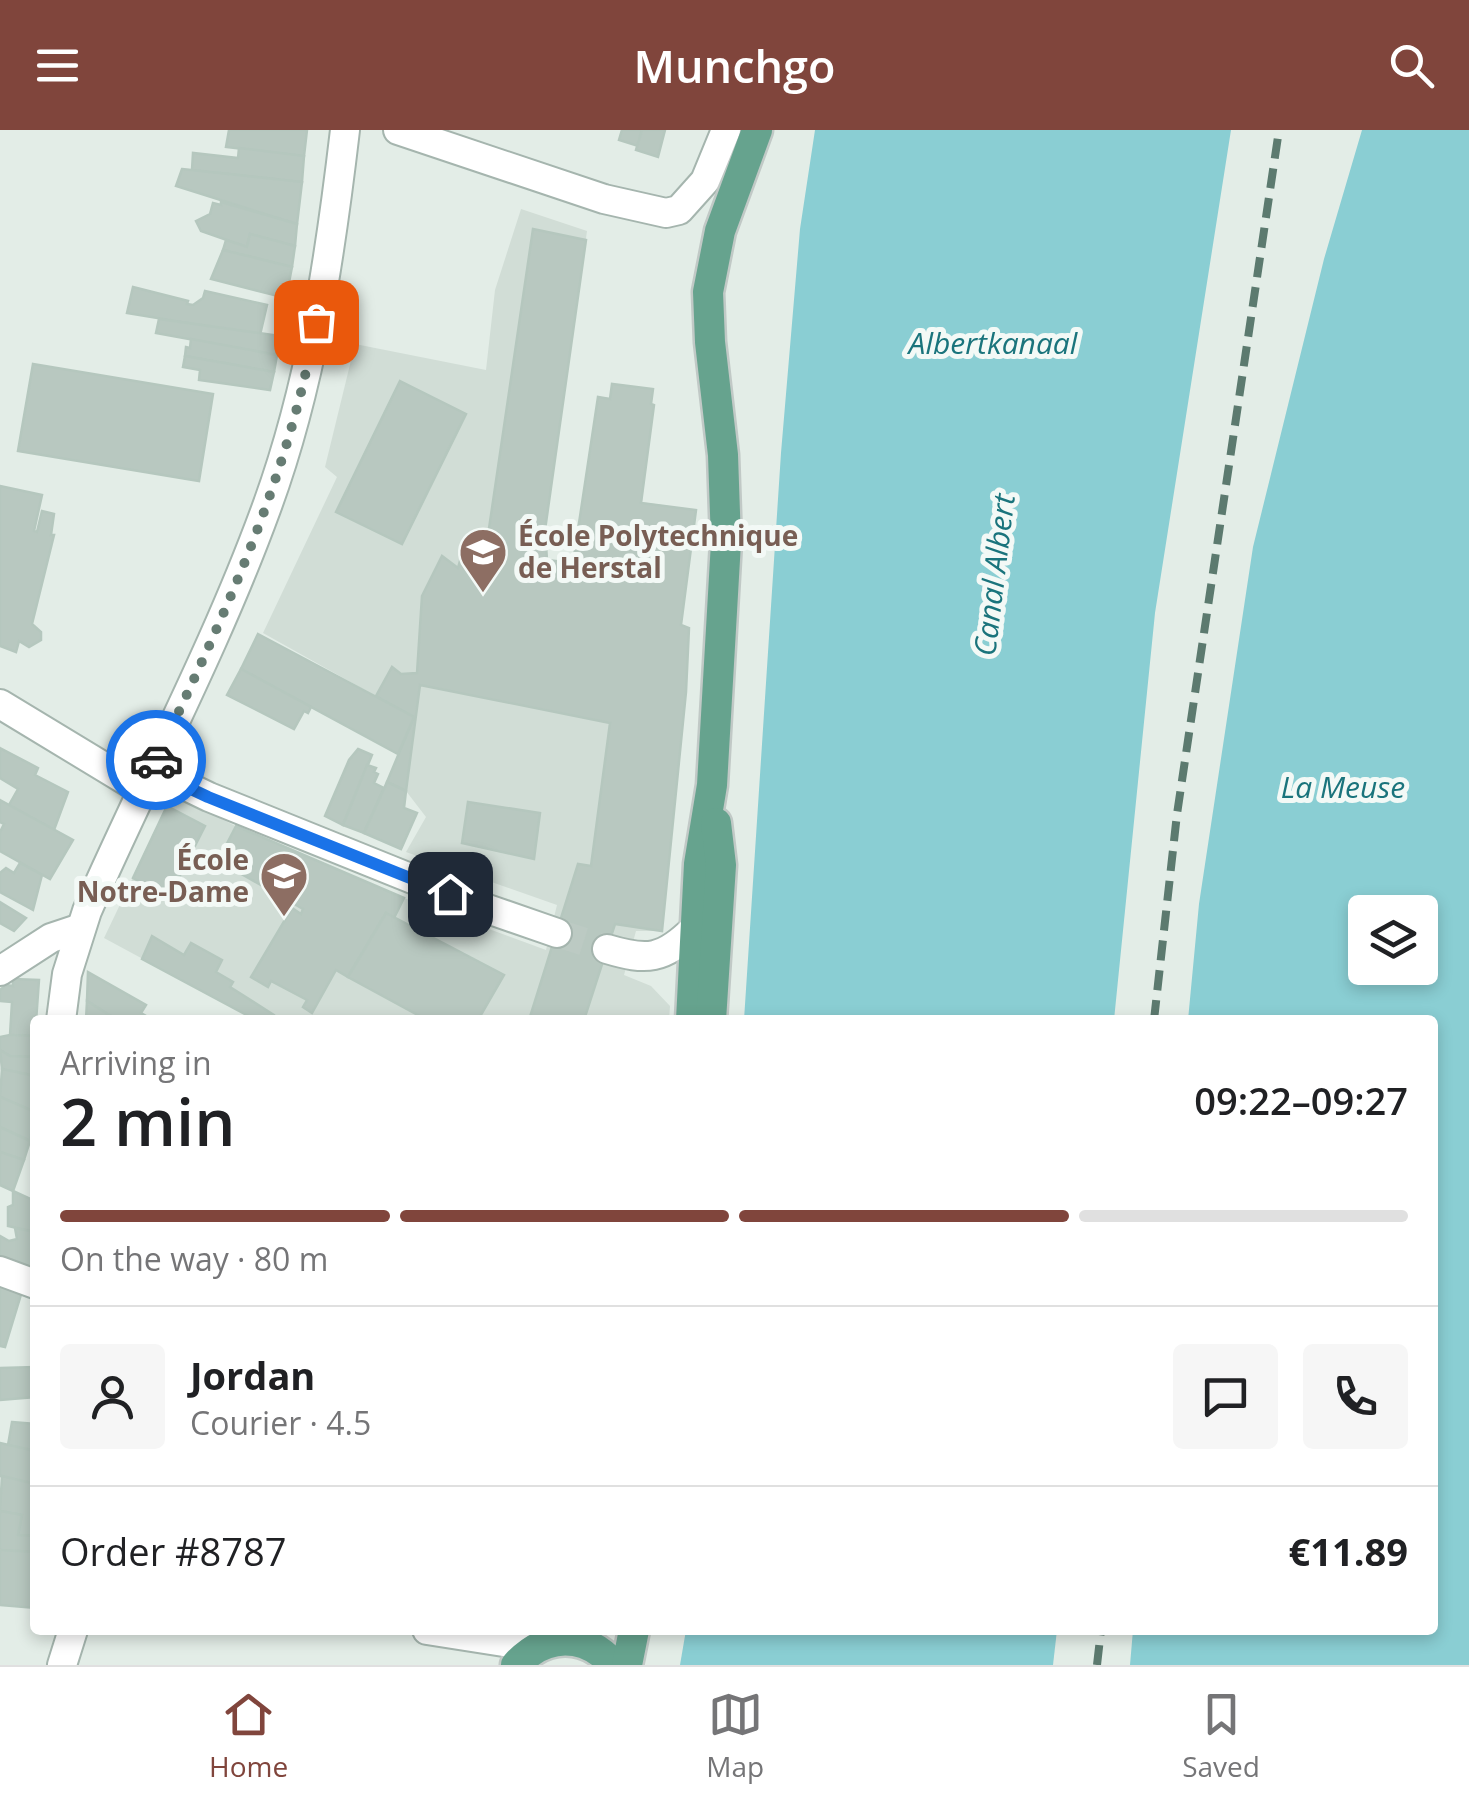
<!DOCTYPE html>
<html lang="en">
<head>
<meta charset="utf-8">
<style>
	:root { --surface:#fff; --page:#f6f6f6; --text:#202124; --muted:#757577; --line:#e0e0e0; --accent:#80453c }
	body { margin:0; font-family:"Open Sans",sans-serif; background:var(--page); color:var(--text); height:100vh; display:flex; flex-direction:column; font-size:38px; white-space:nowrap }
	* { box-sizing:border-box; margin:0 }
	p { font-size:32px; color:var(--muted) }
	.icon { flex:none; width:55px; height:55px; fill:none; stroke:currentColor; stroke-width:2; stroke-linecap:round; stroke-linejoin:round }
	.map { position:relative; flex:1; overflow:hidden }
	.details { position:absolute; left:30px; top:885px; width:1408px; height:620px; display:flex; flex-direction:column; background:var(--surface); border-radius:10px; box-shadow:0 5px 15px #0003 }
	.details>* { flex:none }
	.tools { position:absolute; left:1348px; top:765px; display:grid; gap:20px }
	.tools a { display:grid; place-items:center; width:90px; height:90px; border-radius:10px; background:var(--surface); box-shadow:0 5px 15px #0003; font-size:50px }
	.pin { position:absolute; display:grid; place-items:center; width:85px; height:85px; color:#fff; margin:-42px; border-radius:20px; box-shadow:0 5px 15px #0006 }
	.courier { position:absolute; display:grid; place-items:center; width:100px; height:100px; margin:-50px; border:8px solid #1a73e8; border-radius:50%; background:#fff; color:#222; box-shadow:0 2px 12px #0007 }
	.summary em { font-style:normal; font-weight:600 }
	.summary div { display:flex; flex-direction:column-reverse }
	.summary { display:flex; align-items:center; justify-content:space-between; height:170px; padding:0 30px }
	h1 { font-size:65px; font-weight:600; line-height:75px }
	.bar { display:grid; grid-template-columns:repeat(4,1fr); gap:15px 10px; align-content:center; height:120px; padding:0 30px }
	.bar i { height:12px; border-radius:8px; background:var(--line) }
	.bar .current { background:var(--accent) }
	.bar p { grid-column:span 4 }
	.line { display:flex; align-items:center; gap:25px; padding:0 30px; border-top:2px solid var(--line) }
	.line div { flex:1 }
	.round { display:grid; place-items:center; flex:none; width:105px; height:105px; border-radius:10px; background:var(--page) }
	header { display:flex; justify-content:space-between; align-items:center; height:130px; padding:0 30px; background:var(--accent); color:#fff; font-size:45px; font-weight:600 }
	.dock { display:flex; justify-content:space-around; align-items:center; height:140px; border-top:2px solid var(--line); background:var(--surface); font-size:28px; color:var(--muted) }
	.dock a { display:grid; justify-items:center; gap:5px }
	.dock .current { color:var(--accent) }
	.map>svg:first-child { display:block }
	.built { fill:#d1ddd6 }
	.water { fill:#8aced3; fill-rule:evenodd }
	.building { fill:#b8c8c0; stroke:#b5c7be; stroke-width:2.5 }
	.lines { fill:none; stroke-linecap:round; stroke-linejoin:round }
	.minor-tunnel { stroke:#bccac3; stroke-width:28; stroke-dasharray:28 14; stroke-linecap:butt }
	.minor-casing { stroke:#a5b5ae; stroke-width:32 }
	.major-casing { stroke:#c1c9c6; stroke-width:35 }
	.minor { stroke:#fff; stroke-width:28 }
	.major { stroke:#66a38e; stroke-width:30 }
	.rail { stroke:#5c7a6f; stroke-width:8; stroke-dasharray:20 10; stroke-linecap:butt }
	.done { stroke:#667c73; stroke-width:10; stroke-dasharray:0 18 }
	.route { stroke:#1a73e8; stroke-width:12 }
	.labels { text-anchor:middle; stroke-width:10; stroke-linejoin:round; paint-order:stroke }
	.education-label { font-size:28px; font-weight:bold; fill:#785e54; stroke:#f3f9f6; text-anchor:start }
	.water-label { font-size:30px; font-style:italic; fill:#1a747c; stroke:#f3f9f6 }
</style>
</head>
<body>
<header><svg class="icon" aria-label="menu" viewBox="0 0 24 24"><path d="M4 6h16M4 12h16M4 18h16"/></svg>Munchgo<svg class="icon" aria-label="search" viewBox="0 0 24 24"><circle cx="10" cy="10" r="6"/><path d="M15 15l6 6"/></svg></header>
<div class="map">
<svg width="1469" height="1535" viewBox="0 0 1469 1535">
	<rect width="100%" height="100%" fill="#e3ede7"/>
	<polygon class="built" points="521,79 587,101 545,400 547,429 573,433 598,267 610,268 612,254 653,259 651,273 654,275 642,372 696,380 681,495 689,498 686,562 662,801 636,801 624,845 651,856 670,876 669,890 256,890 104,808 173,664 249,703 404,768 546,820 557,775 406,722 426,687 406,661 387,652 413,587 263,503 337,347 325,337 355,214 486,240 495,160"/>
	<g class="water">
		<polygon points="815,0 1231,0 1155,483 1114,890 744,890 781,323 800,99"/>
		<path d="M1362,0H1469V1535H1130L1133,1500H1432V890H1188L1199,774L1253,417L1324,129ZM1420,782V838H1365V782Z"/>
		<polygon points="686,1500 1057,1500 1053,1535 680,1535"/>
	</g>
	<g class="building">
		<polygon points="229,0 307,0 304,26 226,17"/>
		<polygon points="622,0 642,0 638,16 619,10"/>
		<polygon points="642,0 665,0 658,27 636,20"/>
		<polygon points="239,18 304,26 302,52 192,40 193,23 238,28"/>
		<polygon points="182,39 302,52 297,94 176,56"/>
		<polygon points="221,72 297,94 295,116 250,104 247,117 201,101 196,91 210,84 213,73 221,75"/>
		<polygon points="533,99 586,110 545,400 547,430 573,433 598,267 610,269 612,254 653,259 651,274 654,275 641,373 696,380 681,495 689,498 686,562 662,801 615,794 584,890 529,890 578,734 591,736 610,593 420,555 406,661 387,652 414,587 376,566 392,537 401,544 417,543 422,466 442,426 458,438 466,409 486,419"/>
		<polygon points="250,104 295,116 292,137 223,120 226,110 247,117"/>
		<polygon points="223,120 292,137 286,168 211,149"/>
		<polygon points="133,157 188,171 187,174 193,175 203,168 205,161 267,175 260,205 127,183"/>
		<polygon points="159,189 280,206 277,225 156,203"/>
		<polygon points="191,209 277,225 274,242 185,226 186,217 190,218"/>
		<polygon points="185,226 274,242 270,260 199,250 200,240 183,237"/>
		<polygon points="33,234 213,264 199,351 18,321"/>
		<polygon points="400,251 466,284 402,414 336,382"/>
		<polygon points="0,356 42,365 34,401 37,402 42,381 54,384 51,405 54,405 32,494 41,502 41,510 29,517 19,511 16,522 0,516"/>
		<polygon points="258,504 414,587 398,624 241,539"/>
		<polygon points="241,539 311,577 308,583 304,581 294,599 227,565"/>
		<polygon points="0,618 38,638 35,645 68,662 54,700 9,675 18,659 0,648"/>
		<polygon points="358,619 372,625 343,695 325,686 349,630"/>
		<polygon points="367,635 376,638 374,642 378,644 374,653 384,658 364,703 343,695"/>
		<polygon points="387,652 406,661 404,678 417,683 401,719 364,703"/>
		<polygon points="0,670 73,710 50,749 0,721 0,702 4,694 0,692"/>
		<polygon points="468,672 540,683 534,729 462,713"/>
		<polygon points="167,676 205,696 169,767 133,748"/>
		<polygon points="236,696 404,768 394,788 386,783 348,847 336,840 312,883 303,877 307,870 271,851 268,857 251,847 292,778 301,784 303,779 231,738 232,736 219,729"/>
		<polygon points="20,733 42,745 33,780 0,762 0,743 6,738 14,743"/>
		<polygon points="0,772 26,788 14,801 0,793"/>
		<polygon points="386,783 504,845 478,890 427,890 348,847"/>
		<polygon points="152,806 184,825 191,813 222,830 216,842 233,852 230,857 274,885 273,890 256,890 142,829"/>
		<polygon points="88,842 146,875 141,883 153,890 117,890 87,871"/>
		<polygon points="13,849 39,850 35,906 10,905 12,872 0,871 0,860 6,855 13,856"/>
		<polygon points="87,871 117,890 86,890"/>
		<polygon points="10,905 35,906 35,927 10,926 0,920 0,907"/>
		<polygon points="0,920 10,926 35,927 35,946 2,939"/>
		<polygon points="2,939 35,946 35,982 0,967"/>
		<polygon points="0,967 35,982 30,1011 0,997"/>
		<polygon points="0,997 30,1011 24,1030 0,1022"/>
		<polygon points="0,1022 24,1030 13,1061 0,1055"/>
		<polygon points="13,1061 35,1071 35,1102 8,1096 8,1077 13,1075"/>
		<polygon points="15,1098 35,1102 35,1139 0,1128 0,1106 9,1111 17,1109"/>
		<polygon points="0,1148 23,1158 5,1217 0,1216"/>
		<polygon points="35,1237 35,1267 0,1270 0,1238"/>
		<polygon points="12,1292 35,1294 35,1321 8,1315"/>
		<polygon points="0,1313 35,1321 35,1354 0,1346"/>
		<polygon points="2,1346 35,1354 35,1406 18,1405 22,1385 0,1381"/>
		<polygon points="0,1381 22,1385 18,1405 35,1406 35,1422 0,1420"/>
		<polygon points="0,1420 35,1422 35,1478 0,1475"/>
	</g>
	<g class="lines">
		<polyline class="minor-tunnel" points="557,803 607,819"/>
		<g class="minor-casing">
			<g id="minor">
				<polyline points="398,0 604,69 666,83 679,80 705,51 726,0"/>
				<polyline points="0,574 142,660"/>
				<polyline points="151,639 209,667 482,777 557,803"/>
				<path d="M607,819C647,831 663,830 694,799"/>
				<polyline points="0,841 51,808 81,798"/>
				<path d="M61,890L67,844L87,781C146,647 216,516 266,379C311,257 330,128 345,0"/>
				<polyline points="0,1141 35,1154"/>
				<polyline points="427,1500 510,1513 545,1513"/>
				<polyline points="62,1535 73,1500"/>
			</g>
		</g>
		<g class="major-casing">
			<g id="major">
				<polyline points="691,890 699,734 712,655 726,412 723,325 710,212 708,162 720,101 757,0"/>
				<polyline points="711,890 721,735 716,693"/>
				<path d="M516,1535C545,1503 585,1502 614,1535"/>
				<polyline points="627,1535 634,1500"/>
			</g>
		</g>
		<use href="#minor" class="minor"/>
		<use href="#major" class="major"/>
		<g class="rail">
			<polyline points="1154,890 1177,684 1279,0"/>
			<polyline points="1097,1535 1101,1500"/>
		</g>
	</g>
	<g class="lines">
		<path class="done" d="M156,630C223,489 289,347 316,192"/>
		<polyline class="route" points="156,630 151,640 208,667 450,764"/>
	</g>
	<defs>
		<g id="school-pin" transform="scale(2.5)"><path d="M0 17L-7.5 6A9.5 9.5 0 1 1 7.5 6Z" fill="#8d6e63" stroke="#f3f9f6"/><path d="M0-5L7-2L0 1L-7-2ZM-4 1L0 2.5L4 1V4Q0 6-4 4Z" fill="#fff"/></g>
	</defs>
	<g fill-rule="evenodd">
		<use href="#school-pin" x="483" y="422"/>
		<use href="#school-pin" x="284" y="746"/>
	</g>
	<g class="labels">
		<g class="education-label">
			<text x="518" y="416">École Polytechnique<tspan x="518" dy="32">de Herstal</tspan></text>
			<text x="249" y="740" text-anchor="end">École<tspan x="249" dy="32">Notre-Dame</tspan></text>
		</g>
		<g class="water-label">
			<text x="993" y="224">Albertkanaal</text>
			<text transform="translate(995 445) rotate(-83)" y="10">Canal Albert</text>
			<text x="1343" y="668">La Meuse</text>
		</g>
	</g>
</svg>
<div class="tools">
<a><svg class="icon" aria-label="layers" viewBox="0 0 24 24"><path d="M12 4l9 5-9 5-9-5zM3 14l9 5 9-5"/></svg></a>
</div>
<div class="pin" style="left:316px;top:192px;background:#ea580c"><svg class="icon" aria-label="bag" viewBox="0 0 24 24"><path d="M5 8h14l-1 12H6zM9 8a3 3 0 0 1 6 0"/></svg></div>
<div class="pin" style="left:450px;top:764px;background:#1f2937"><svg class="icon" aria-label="home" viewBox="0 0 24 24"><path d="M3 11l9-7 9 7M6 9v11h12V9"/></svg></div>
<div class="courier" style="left:156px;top:630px"><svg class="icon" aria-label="car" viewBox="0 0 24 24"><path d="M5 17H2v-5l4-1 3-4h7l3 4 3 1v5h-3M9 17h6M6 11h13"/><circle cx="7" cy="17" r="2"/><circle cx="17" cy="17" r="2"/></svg></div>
<section class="details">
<div class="summary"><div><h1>2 min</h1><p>Arriving in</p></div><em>09:22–09:27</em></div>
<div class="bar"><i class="current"></i><i class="current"></i><i class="current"></i><i></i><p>On the way · 80 m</p></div>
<div class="line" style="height:180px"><a class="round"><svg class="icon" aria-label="person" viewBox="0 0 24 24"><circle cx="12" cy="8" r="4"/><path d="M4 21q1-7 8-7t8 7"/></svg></a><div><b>Jordan</b><p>Courier · 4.5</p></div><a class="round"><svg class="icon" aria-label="chat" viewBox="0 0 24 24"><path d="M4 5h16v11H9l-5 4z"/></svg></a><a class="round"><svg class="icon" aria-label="phone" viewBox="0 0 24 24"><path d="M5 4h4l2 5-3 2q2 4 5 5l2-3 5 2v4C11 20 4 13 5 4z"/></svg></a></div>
<div class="line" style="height:130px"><div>Order #8787</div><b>€11.89</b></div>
</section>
</div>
<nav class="dock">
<a class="current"><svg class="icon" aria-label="home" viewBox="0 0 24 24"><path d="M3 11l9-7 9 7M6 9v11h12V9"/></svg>Home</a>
<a><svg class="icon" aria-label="map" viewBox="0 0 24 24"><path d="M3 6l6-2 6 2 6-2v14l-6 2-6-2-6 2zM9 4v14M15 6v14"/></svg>Map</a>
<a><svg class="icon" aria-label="saved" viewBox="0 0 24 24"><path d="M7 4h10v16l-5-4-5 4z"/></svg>Saved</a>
</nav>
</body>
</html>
